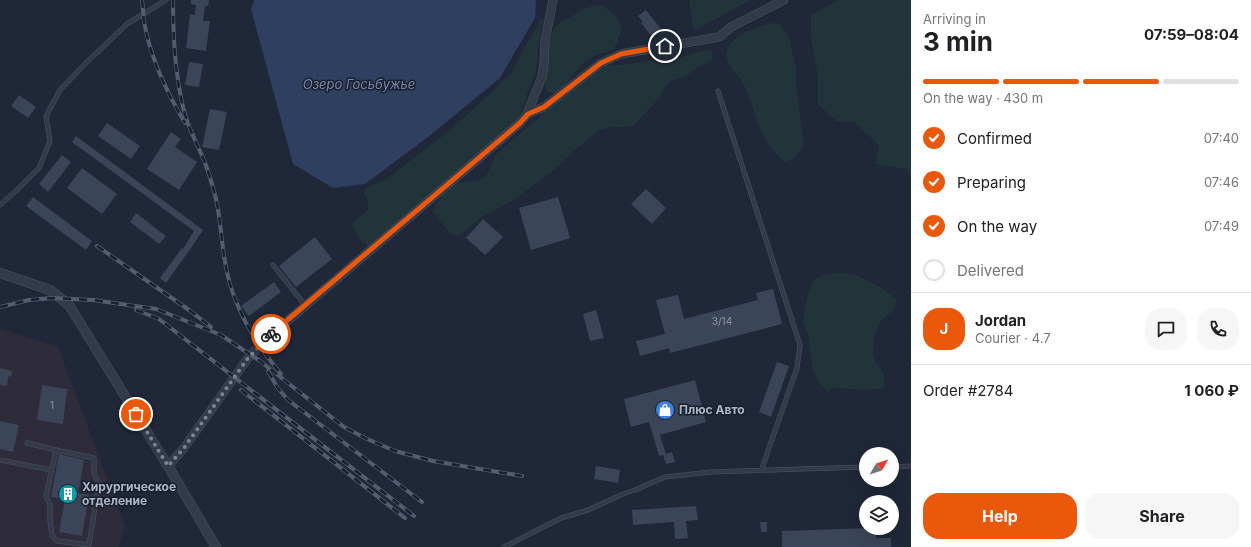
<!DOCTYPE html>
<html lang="en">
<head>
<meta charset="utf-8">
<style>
	:root { --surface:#fff; --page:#f6f6f6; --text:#202124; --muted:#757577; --line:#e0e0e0; --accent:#ea580c }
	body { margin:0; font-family:Inter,sans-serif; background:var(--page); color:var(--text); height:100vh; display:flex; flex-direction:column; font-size:15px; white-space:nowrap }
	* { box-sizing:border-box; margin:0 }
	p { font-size:13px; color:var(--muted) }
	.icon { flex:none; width:22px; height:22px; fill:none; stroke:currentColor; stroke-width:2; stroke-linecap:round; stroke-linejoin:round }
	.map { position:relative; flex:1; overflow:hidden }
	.details { display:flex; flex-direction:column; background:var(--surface); width:340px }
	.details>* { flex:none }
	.needle { width:26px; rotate:51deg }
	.controls { position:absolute; left:859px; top:447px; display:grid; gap:8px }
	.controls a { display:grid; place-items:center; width:40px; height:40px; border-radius:50%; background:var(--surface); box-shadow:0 4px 16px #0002; font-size:20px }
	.pin { position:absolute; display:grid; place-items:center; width:34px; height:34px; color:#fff; margin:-17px; border:2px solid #fff; border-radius:50%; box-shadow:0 1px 4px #0007 }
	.courier { position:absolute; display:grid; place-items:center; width:40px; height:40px; margin:-20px; border:3px solid #ea580c; border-radius:50%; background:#fff; color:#222; box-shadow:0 1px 5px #0007 }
	.overview em { font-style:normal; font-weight:700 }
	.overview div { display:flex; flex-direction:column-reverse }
	.overview { display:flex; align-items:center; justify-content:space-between; height:68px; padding:0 12px }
	h1 { font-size:26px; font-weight:700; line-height:30px }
	.bar { display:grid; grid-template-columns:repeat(4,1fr); gap:6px 4px; align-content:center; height:48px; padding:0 12px }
	.bar i { height:5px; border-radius:3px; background:var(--line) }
	.bar .on { background:var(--accent) }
	.bar p { grid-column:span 4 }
	.line { display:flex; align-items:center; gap:10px; padding:0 12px; border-top:1px solid var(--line) }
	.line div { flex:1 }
	.round { display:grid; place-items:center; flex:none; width:42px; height:42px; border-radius:16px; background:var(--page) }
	ol { padding:0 12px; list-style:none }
	li { display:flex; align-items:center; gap:12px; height:44px }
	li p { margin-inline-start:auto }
	li .icon { padding:4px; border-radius:50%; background:var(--accent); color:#fff; stroke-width:4 }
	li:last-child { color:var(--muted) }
	li i { width:22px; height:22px; border:2px solid var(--line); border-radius:50% }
	.cta { display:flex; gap:8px; margin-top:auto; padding:8px 12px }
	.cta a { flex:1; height:46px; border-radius:16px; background:var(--accent); color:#fff; font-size:16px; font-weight:700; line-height:46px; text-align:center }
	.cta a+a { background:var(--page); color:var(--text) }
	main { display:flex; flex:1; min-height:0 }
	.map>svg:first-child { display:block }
	.medical { fill:#2e2b3a }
	.green { fill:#21343a }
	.water { fill:#2f3f5f }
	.building { fill:#3b4559 }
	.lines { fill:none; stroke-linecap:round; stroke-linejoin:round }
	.service-casing { stroke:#4d5464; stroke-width:5 }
	.minor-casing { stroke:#4d5464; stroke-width:9 }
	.tertiary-casing { stroke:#4d5464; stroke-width:10 }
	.service { stroke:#333a49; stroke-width:4 }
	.minor { stroke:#333a49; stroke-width:8 }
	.tertiary { stroke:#333a49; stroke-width:9 }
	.rail-casing { stroke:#545d70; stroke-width:4 }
	.rail { stroke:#181f2d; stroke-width:2.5; stroke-dasharray:8; stroke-linecap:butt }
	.done { stroke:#7b8394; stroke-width:4; stroke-dasharray:0 7.2 }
	.route { stroke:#ea580c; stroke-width:5 }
	.labels { text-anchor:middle; stroke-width:3; stroke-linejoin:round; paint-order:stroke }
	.number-label { font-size:10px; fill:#9098ab }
	.poi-label { font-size:12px; font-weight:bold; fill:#adb4c6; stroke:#181f2d; text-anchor:start }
	.water-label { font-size:13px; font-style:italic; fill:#7387b0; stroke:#181f2d }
</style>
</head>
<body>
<main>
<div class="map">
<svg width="911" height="547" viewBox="0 0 911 547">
	<rect width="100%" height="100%" fill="#1f2738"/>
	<polygon class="medical" points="0,329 58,347 125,526 119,547 0,547"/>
	<g class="green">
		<polygon points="689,0 750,0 694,31"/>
		<polygon points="838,0 911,0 911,176 906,169 875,164 879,145 854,122 836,121 818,104 818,77 811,37 811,15"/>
		<path d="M596,5C607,5 617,17 622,26L617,43L613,50L597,55L586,60L559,92L555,94L547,92L545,85L547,70V50L553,31L560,22L571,17L581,10Z"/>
		<path d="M544,18L539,43L536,72L527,94L526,102L517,121L369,247L363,243L352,226C360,208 376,219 364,192L366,188L387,179L403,166L449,131L497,87L500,83L512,73L521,54L535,30L540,20Z"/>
		<path d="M772,23L780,24L789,36L796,69V86L804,145L792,160L784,162C775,153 766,143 761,131C754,116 752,99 744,85C739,74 723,64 727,51C732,33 757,28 772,23Z"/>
		<path d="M709,50L712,52V59L710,62L698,67L686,76L674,80L668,84L665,87L661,96L633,126L607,128L599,130L575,150L565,160L548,175L514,200L482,217L460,235L456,236L452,235L433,212C436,203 446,187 456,183C466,180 478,184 486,176L496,154L569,92L607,65H620L653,60L665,62L700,51Z"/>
		<path d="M841,272C858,273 883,288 897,299L895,307L890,313L879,323L874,338L873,354L875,361L884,374V388L867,390L835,388L828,391C804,375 816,344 803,323C805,311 807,287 817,278C821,275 835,273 841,272Z"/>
	</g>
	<polygon class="water" points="254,0 536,0 535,18 500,78 428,137 365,184 333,188 293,164 251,9"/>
	<g class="building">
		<polygon points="191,0 209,0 208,6 205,6 203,21 210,21 206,51 186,48 190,14 195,15 196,5 191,4"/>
		<polygon points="646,10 661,29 652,37 641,23 643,22 638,16"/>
		<polygon points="189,62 203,64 199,87 185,85"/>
		<polygon points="19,95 36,107 28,118 11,106"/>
		<polygon points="210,109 227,112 219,150 202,147"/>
		<polygon points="107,123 140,146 131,159 98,136"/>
		<polygon points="171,132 181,139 175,147 197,162 179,190 147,169"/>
		<polygon points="76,136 203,230 189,251 166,283 160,278 182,248 183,249 194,231 72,142"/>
		<polygon points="62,155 71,162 48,192 39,184"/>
		<polygon points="82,168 117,194 102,214 67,188"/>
		<polygon points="646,189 666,208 652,224 631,204"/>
		<polygon points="33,197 92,241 86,250 26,206"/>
		<polygon points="558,197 570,238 531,250 519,208"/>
		<polygon points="136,213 166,236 159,244 130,222"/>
		<polygon points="483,219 503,237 485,255 466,238"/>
		<polygon points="315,237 332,259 296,287 279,266"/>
		<polygon points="274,282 281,292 249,316 241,306"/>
		<polygon points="773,289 782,324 670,353 669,348 640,356 636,341 665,334 656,300 678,295 684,319 758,300 756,293"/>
		<polygon points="596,310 604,338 590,341 583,314"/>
		<polygon points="777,362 789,366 771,417 759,412"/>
		<polygon points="0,368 12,371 11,377 8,376 7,386 0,385"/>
		<polygon points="695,380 706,422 660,435 666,454 672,452 675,462 666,464 663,455 659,456 649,422 631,427 624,399"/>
		<polygon points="42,385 67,389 63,424 37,420"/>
		<polygon points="0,421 19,425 13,452 0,449"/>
		<polygon points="59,454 84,460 78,493 89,495 82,536 59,532 65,499 51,497"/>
		<polygon points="596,466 620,470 618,483 594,479"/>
		<polygon points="696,506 698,520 686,521 688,538 675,539 674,522 633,525 632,510"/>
		<polygon points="760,522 767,522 767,532 761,532"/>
		<polygon points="869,528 875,528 876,538 891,538 891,547 782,547 782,531"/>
	</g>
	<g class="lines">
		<g class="service-casing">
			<g id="service">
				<polyline points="718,91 800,345 797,368 761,471"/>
				<polyline points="0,205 17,190 39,168 50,141 46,116 60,90 86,63 127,24 166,0"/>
				<polyline points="273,265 305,305"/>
				<polyline points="27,443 56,450"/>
				<polygon points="56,450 94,458 94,473 99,483 89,545 57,541 52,535 50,521 50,504 46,496"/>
				<polyline points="0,460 51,470"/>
				<polyline points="892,467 911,466"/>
				<polyline points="504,547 561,518 588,510 623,494 635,490 665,477 711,472 866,467"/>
			</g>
		</g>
		<g class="minor-casing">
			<g id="minor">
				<polyline points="527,114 544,107 601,63 621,54 719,37 731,27 784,0"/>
				<polyline points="168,466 184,448 248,358 265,340 520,123 527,114 542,77 544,63 545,41 553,0"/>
			</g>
		</g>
		<g class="tertiary-casing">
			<polyline id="tertiary" points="0,273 50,290 69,305 168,466 216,547"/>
		</g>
		<use href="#service" class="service"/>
		<use href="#minor" class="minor"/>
		<use href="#tertiary" class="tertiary"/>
		<g class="rail-casing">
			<g id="rail">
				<path d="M142,0C143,7 143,14 144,21C150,58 166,91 185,123"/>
				<path d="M173,0C173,38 175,84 187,121C192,134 198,147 204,160C208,171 212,183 215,195C221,218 221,243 226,267C233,306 256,344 281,374"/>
				<polyline points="97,246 189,310 211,327"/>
				<polyline points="0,307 29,300 52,298 93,300 156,309 221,335 260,361 344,427 367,439 395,451 433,461 522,476"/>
				<polyline points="136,310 159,319 414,516"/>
				<polyline points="268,371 277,387 288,400 422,502"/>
				<polyline points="241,390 405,518"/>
			</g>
		</g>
		<use href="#rail" class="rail"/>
	</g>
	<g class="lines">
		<polyline class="done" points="136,414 168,466 184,448 248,358 271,334"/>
		<polyline class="route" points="271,334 520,123 528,114 544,107 601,63 621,54 665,46"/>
	</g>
	<defs>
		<g id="shop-disc" transform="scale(1)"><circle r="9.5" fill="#3f7fe0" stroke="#181f2d"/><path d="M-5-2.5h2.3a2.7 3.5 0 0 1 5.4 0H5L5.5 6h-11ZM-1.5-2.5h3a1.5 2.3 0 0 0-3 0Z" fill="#fff"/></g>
		<g id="building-disc" transform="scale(1)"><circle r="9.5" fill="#0f9aa8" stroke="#181f2d"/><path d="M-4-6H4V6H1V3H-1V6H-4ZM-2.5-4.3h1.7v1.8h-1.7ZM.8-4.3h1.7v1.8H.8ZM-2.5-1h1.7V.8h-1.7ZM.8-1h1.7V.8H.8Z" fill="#fff"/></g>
	</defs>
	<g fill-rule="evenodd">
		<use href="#shop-disc" x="665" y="410"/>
		<use href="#building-disc" x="68" y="494"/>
	</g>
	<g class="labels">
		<g class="number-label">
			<text x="722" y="325">3/14</text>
			<text x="52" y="409">1</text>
		</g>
		<g class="poi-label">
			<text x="679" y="414">Плюс Авто</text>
			<text x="82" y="491">Хирургическое<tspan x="82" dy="14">отделение</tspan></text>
		</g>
		<g class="water-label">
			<text x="359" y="89">Озеро Госьбужье</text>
		</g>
	</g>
</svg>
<div class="controls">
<a><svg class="needle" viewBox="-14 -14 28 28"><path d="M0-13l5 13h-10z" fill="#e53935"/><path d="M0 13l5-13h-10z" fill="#757577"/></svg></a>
<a><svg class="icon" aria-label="layers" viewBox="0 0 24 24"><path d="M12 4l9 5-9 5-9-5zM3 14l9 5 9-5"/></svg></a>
</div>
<div class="pin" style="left:136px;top:414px;background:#ea580c"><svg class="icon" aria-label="bag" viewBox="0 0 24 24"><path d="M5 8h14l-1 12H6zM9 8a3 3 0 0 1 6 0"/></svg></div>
<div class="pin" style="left:665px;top:46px;background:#1f2937"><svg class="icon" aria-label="home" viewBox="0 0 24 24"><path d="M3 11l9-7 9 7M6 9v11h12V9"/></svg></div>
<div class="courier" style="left:271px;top:334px"><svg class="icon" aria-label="bike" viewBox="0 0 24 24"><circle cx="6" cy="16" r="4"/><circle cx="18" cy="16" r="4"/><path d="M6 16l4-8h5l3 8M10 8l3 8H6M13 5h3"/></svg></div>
</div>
<section class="details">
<div class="overview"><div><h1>3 min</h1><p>Arriving in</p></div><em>07:59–08:04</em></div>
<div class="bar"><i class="on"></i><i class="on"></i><i class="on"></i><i></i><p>On the way · 430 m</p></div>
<ol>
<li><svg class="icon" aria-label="check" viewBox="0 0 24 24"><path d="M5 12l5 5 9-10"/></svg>Confirmed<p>07:40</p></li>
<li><svg class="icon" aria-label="check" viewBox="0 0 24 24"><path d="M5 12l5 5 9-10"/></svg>Preparing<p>07:46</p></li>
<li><svg class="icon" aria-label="check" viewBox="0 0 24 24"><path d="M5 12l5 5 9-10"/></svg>On the way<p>07:49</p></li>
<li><i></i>Delivered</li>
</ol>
<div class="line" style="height:72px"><b class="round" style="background:var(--accent);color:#fff">J</b><div><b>Jordan</b><p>Courier · 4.7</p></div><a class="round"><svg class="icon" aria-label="chat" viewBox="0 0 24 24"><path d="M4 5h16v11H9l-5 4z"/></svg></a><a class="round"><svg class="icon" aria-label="phone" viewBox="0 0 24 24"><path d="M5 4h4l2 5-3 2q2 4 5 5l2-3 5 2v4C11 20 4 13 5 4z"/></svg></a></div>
<div class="line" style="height:52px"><div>Order #2784</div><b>1 060 ₽</b></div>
<div class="cta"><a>Help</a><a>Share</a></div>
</section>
</main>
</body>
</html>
